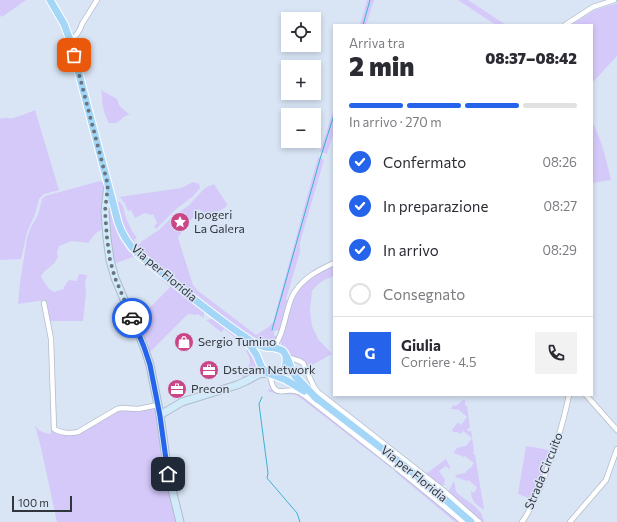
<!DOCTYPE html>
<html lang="it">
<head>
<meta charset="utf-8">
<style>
	:root { --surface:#fff; --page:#f2f2f3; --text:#2b2b33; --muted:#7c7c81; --line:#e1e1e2; --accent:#2563eb }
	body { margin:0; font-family:Commissioner,sans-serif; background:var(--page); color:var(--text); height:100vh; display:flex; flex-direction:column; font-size:15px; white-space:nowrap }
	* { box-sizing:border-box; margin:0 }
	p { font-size:13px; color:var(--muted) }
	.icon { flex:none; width:22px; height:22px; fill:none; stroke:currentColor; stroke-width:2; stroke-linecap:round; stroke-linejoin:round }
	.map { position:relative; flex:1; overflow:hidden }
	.sheet { position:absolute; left:333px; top:24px; width:260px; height:372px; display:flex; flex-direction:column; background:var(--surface); border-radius:0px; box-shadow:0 2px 6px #0003 }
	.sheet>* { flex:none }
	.controls { position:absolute; left:281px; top:12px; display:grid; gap:8px }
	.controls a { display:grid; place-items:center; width:40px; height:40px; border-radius:0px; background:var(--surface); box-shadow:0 2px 6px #0003; font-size:20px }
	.scale { position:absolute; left:12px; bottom:10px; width:60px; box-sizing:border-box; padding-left:4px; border:2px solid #31353c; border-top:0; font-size:11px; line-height:14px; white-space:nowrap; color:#31353c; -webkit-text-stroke:3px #d9e5f5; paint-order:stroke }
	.pin { position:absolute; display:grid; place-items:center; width:34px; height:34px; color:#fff; margin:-17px; border-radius:8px; box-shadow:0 2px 6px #0006 }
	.courier { position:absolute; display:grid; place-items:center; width:40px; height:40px; margin:-20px; border:3px solid #2563eb; border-radius:50%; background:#fff; color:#222; box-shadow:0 1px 5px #0007 }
	.summary em { font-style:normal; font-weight:800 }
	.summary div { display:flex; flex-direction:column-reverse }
	.summary { display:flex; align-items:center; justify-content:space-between; height:68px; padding:0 16px }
	h1 { font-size:26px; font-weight:800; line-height:30px }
	.bar { display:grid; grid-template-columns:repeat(4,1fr); gap:6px 4px; align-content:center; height:48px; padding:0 16px }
	.bar i { height:5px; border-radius:3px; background:var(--line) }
	.bar .active { background:var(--accent) }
	.bar p { grid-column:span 4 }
	.line { display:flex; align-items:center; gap:10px; padding:0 16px; border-top:1px solid var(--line) }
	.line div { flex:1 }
	.round { display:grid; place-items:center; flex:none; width:42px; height:42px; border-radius:0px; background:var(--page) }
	ol { padding:0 16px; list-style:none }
	li { display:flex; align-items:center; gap:12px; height:44px }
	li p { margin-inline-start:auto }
	li .icon { padding:4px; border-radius:50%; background:var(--accent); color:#fff; stroke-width:4 }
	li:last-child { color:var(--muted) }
	li i { width:22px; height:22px; border:2px solid var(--line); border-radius:50% }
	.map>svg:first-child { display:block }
	.green { fill:#d5c9fa }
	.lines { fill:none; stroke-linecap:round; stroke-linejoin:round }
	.stream { stroke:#3ab3d1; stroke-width:1 }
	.street-casing { stroke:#b1bccb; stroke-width:6 }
	.secondary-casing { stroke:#b1bccb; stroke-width:9 }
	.primary-casing { stroke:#fff; stroke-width:9 }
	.street { stroke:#fff; stroke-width:4.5 }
	.secondary { stroke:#d2ebfb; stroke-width:7 }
	.primary { stroke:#a4d7f7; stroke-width:7 }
	.done { stroke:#6c737d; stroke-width:4; stroke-dasharray:0 7.2 }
	.route { stroke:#2563eb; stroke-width:5 }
	.labels { text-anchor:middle; stroke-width:3; stroke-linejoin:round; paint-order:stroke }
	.poi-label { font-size:12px; fill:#31353c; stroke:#d9e5f5; text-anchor:start }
	.street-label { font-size:12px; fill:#31353c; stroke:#d9e5f5 }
</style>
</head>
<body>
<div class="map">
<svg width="617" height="522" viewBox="0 0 617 522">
	<rect width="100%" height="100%" fill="#d9e5f5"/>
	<g class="green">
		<polygon points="0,0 26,0 2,17 0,15"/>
		<polygon points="367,0 374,0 366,25 360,25"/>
		<polygon points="458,0 468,0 506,25 496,25"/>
		<polygon points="617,3 617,56 592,83 592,25 571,25 595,10"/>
		<path d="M101,90L117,99L119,105L124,110L130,115C120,115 122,125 109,123C106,119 102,106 102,100C102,96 102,94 101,90Z"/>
		<polygon points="334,108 334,132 327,154 319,151 321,149"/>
		<path d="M35,110L59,190L44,194L39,199L35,214L27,232L21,259L0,260V119C4,117 8,119 13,118C20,116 28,113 35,110Z"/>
		<path d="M592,122C602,140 606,160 611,180L592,183Z"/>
		<path d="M318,157L324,160L300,242V252L286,299L288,302L279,330L274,331V336H278C272,350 261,343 250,339L145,255C132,243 125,233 120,217C118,212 117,206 117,201L120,202L123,206L126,218L132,231L137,238L134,240L138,245L141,243V242L160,229L169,220L189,205L205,188L214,184L227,204L226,207L209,217L204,218L202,212L199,209L181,233L178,238L193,285L197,290L256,335L270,326L273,322Z"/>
		<path d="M100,181L103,183L104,186L103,228L95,234L88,243L72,241L59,246L57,253L58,257C56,260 55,263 52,265C48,269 43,271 41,277L49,289L54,292L64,289V287L69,280L77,281L79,274L87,275L85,283L86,293L83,321H49L46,307L47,306V304L45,303V300L18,304L20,283L27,238L30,229L38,215L42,199L45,196Z"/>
		<polygon points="193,182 199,184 200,188 192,197 175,210 156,229 154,226 157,223 153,214 151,215 145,213 135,218 131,210 128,211 125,204 122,200 122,199 119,197 181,188"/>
		<polygon points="109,205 119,237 128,251 135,256 114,264 112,252 108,206"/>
		<polygon points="334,265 334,276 324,280 317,285 312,291 310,310 312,326 318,339 332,354 312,365 306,365 301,358 290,355 281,345 281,337 294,299 298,291 305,283 316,274"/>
		<polygon points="162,278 205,311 204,313 204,318 198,314 195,315 188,314 150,352 148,347 149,343 147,343 137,321 170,287 162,280"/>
		<path d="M213,318L248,346L256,360L257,368L255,372L249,377L244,379L241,375C250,366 253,363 246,351L248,348L224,329L221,332L206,320L212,319Z"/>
		<path d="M270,389L299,394L303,396L391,465V468L298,396C292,393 285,395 279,394C275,393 273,392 269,392L268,390Z"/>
		<path d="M464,399L465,400V405L467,406L470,427L467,430L469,432L471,430L474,450L473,453L475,455L484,509V510C475,503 472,503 471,491L474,493L477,487L468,480L467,481L455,477L456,475L465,473L469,468L470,469L474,463L465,456L464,457L454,453V452L457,448L464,446H466L472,438L463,431L461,434L457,432H453L452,430L458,422L461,425L467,417L458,409L456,410L454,409H450L454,405L456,406Z"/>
		<path d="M152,408L155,411V412L163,458L177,522H57L41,448L35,425C39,432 44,433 51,434V430L57,434L66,435H73L77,434L100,422L115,412L120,410Z"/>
		<polygon points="526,446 549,450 550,447 552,449 536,488 531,499 518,494"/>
		<polygon points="446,459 450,467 449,469 446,466 439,471 445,480 444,483 445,485 440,485 427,475 427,473"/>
		<polygon points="394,471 398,471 459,522 455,522"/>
		<path d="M454,481L456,491L457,493C467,501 483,509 484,522H483L448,492Z"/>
	</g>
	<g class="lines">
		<g class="stream">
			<polyline points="363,25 370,0"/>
			<polyline points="272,330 320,159 334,115"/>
			<polyline points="262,397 259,404 268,473 267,478 297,513 300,522"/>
		</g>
		<g class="street-casing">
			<g id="street">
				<polyline points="565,25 593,7 614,0"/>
				<path d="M70,40C77,36 80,31 82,24L97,0"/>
				<path d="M44,303L51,339L54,429C61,433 69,434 78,432L117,409L122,408L138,409L158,405"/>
				<path d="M272,348C285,337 285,307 294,293C304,277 319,270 334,263"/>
				<path d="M287,356C292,360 298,359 303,363L314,387L318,392L443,490L479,522"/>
				<path d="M270,374C274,402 282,386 298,392C300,392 302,394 304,395L398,469L463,522"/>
				<polyline points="586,395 617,430"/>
				<path d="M522,522C529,513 533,502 538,492C552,459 562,430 569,395"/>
				<polyline points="570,522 606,480 617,449"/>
			</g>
		</g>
		<g class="secondary-casing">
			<g id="secondary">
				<polyline points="108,185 105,211 107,238 110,260 115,278 144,347 150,365 160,415 168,473 180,522"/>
				<polyline points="160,415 182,402 237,385 246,381 259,374 268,373"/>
			</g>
		</g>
		<g class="primary-casing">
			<g id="primary">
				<path d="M50,0L64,24L70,40L118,222C122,235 129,245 139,255C175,283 210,314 248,339C253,343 259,345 265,347C271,348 278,347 283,351C289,358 290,369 295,376L317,399"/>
				<polyline points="245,340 252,348 257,356 261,366 264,370 268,373 286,380 304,391"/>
				<path d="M273,374C282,374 287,368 286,359"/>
				<polyline points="315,397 402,464 439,494 471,522"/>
			</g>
		</g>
		<use href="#street" class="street"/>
		<use href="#secondary" class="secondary"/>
		<use href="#primary" class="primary"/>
	</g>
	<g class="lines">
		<polyline class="done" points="74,55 108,185 105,211 107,238 110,260 115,278 132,318"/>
		<polyline class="route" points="132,318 144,347 150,365 160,416 168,474"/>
	</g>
	<defs>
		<g id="sight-disc" transform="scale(1)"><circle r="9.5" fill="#cb4687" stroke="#d9e5f5"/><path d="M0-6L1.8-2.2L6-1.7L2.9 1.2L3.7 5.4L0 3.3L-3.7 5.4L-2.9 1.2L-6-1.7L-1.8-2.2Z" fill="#fff"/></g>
		<g id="shop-disc" transform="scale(1)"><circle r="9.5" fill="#cb4687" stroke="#d9e5f5"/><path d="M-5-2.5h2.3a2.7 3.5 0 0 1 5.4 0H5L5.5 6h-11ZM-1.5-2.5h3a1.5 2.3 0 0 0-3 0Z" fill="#fff"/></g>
		<g id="office-disc" transform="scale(1)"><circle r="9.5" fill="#cb4687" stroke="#d9e5f5"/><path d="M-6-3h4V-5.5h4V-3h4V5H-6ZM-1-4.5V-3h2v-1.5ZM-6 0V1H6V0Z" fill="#fff"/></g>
	</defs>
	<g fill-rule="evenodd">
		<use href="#sight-disc" x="180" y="222"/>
		<use href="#shop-disc" x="184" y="342"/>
		<use href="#office-disc" x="209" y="370"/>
		<use href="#office-disc" x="177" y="389"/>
	</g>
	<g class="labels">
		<g class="poi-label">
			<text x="194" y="219">Ipogeri<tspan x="194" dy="14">La Galera</tspan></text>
			<text x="198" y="346">Sergio Tumino</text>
			<text x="223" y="374">Dsteam Network</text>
			<text x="191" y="393">Precon</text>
		</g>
		<g class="street-label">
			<text transform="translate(164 273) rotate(40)" y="4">Via per Floridia</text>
			<text transform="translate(544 471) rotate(-68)" y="4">Strada Circuito</text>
			<text transform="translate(414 474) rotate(39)" y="4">Via per Floridia</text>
		</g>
	</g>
</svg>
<div class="controls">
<a><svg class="icon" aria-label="locate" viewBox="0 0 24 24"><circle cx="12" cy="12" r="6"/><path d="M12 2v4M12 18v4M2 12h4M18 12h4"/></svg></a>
<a>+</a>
<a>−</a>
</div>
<div class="scale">100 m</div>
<div class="pin" style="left:74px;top:55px;background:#ea580c"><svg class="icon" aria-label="bag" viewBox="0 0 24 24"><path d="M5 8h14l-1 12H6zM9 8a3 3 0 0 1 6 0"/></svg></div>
<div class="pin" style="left:168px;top:474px;background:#1f2937"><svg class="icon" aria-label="home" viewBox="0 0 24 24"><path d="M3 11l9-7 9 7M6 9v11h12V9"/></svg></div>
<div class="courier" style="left:132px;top:318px"><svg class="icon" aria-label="car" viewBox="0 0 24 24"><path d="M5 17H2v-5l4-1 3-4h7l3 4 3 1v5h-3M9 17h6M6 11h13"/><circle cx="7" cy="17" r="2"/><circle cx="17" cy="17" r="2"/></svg></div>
<section class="sheet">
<div class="summary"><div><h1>2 min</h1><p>Arriva tra</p></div><em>08:37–08:42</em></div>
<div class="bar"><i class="active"></i><i class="active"></i><i class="active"></i><i></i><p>In arrivo · 270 m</p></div>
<ol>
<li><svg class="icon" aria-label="check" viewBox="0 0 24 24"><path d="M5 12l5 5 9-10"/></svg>Confermato<p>08:26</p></li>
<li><svg class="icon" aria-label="check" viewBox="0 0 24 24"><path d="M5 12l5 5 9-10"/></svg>In preparazione<p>08:27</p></li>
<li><svg class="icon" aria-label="check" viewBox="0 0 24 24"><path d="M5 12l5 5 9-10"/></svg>In arrivo<p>08:29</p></li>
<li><i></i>Consegnato</li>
</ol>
<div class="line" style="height:72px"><b class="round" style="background:var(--accent);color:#fff">G</b><div><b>Giulia</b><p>Corriere · 4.5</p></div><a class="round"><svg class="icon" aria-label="phone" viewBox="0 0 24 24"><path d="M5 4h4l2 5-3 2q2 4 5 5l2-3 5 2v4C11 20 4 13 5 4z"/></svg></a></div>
</section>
</div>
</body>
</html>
